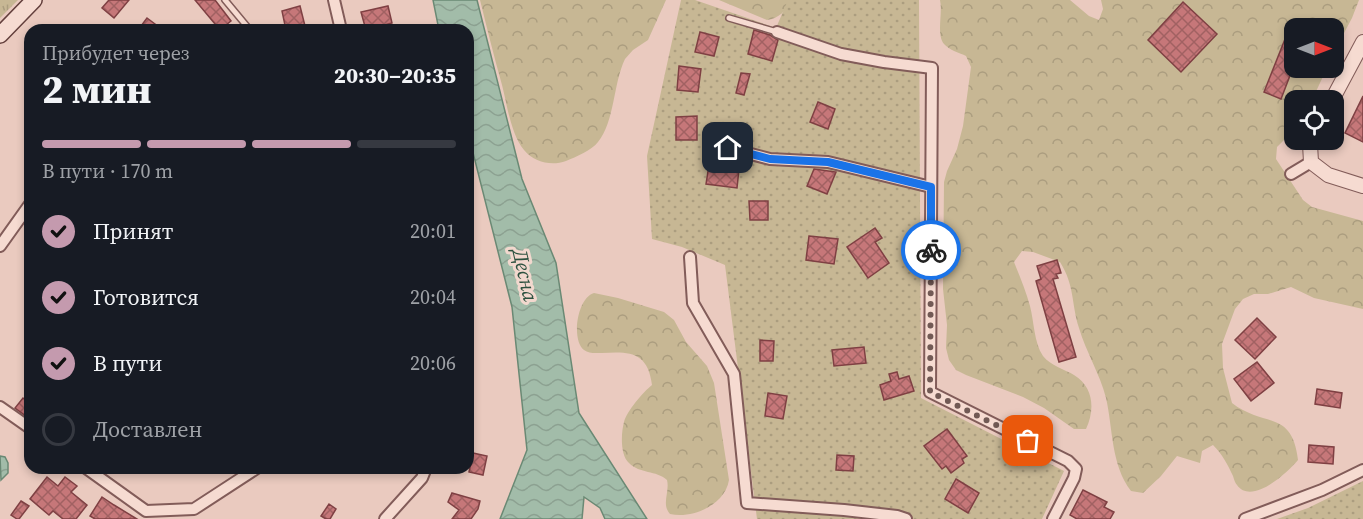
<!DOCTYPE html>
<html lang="ru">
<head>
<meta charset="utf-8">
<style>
	:root { --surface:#171b24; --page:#242831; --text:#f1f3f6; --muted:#9ea1a6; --line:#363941; --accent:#c49aae }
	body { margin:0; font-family:"Source Serif 4",serif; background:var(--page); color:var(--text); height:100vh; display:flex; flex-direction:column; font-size:22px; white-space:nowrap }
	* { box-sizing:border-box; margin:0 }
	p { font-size:20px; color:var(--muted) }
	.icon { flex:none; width:33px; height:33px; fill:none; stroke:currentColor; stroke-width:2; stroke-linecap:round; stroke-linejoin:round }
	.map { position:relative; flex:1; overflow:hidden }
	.sheet { position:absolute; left:24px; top:24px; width:450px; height:450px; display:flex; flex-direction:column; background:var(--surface); border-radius:18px; box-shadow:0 3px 9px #0003 }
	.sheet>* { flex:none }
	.needle { width:39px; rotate:90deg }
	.fabs { position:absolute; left:1284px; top:18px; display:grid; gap:12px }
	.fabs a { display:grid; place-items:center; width:60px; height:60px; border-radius:12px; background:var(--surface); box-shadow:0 3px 9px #0003; font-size:30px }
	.pin { position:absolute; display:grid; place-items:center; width:51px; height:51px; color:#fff; margin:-26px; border-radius:12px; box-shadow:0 3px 9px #0006 }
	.courier { position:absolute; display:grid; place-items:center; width:60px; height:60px; margin:-30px; border:4px solid #1a73e8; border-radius:50%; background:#fff; color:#222; box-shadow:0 2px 8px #0007 }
	.overview em { font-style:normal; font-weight:800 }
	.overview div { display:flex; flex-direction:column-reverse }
	.overview { display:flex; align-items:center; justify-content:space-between; height:102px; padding:0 18px }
	h1 { font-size:39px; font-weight:800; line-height:45px }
	.bar { display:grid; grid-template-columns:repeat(4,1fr); gap:9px 6px; align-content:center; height:72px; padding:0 18px }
	.bar i { height:8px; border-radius:4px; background:var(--line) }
	.bar .selected { background:var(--accent) }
	.bar p { grid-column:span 4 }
	ol { padding:0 18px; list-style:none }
	li { display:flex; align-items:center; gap:18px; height:66px }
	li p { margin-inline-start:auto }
	li .icon { padding:6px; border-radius:50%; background:var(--accent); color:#111; stroke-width:4 }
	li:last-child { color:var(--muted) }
	li i { width:33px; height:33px; border:3px solid var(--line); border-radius:50% }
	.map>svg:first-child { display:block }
	.grass { fill:url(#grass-tufts) }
	.forest { fill:url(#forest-crowns) }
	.garden { fill:url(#garden-dots) }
	.water { fill:url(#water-waves); stroke:#6a8974; stroke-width:1.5 }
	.building { fill:url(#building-cross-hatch); stroke:#7f4043; stroke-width:1.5 }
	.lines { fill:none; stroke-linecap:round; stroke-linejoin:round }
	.service-casing { stroke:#825c59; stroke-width:8 }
	.minor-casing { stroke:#825c59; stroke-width:14 }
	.tertiary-casing { stroke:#825c59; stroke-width:16 }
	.secondary-casing { stroke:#633f3c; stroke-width:18 }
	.service { stroke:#f6dbd1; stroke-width:5 }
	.minor { stroke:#f6dbd1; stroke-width:10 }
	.tertiary { stroke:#f6dbd1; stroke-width:14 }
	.secondary { stroke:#f6dbd1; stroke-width:15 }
	.done { stroke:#725a55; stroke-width:6; stroke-dasharray:0 10.8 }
	.route { stroke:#1a73e8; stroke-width:8 }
	.labels { text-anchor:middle; stroke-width:6; stroke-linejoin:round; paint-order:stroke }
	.water-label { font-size:21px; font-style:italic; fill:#2c513f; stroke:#f2d8ce }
</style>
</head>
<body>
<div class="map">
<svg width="1363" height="519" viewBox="0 0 1363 519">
	<defs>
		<pattern id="grass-tufts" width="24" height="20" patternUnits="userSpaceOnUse" patternTransform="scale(1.5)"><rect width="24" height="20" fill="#c7b794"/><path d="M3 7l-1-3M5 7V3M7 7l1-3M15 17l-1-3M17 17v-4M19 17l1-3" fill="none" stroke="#ab9d7f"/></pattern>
		<pattern id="forest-crowns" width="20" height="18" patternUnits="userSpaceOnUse" patternTransform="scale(1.5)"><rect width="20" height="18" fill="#c7b794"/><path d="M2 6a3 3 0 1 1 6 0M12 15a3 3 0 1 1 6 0" fill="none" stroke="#ab9d7f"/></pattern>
		<pattern id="garden-dots" width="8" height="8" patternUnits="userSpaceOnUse" patternTransform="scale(1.5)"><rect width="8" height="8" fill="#c7b794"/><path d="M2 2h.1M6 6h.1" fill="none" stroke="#ab9d7f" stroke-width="1.8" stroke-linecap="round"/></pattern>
		<pattern id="water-waves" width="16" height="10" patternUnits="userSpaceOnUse" patternTransform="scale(1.5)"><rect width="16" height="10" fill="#a2bca9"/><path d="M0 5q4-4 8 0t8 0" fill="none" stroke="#8ca191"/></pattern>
		<pattern id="building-cross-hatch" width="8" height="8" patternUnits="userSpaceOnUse" patternTransform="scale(1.5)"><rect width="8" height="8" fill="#c67779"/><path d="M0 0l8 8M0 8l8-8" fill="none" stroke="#a16162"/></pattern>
	</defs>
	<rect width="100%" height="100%" fill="#eacabf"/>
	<polygon class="grass" points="0,0 18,0 0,18"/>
	<g class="forest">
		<path d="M480,0H666L648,40L633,50L625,59C613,84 615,121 598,142C592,150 576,157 566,161C552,166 535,163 524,150C511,135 507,104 502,85C494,57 487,28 480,0Z"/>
		<path d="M719,0H791C786,10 779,19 767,20Z"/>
		<path d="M940,0H1070L1089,16L1099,20L1103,9L1101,0H1359L1352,18L1334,52V28H1294V68H1327L1312,100H1294V130L1277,147L1276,159L1303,200L1312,207L1363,221V309L1314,298L1291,287L1268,294H1254L1243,299L1235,309L1222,344L1223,368L1232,403C1264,428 1292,409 1298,460C1288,472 1252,506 1237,485C1235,483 1234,479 1233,476C1228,465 1222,454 1213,445L1202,451L1200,463L1177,456L1161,476L1143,493L1131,491C1111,465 1113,429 1106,398C1100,374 1086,352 1079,328C1071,303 1075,286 1060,262L1033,252L1022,251L1014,262C1020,277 1026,291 1030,306C1034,321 1034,343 1043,356C1051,366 1064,369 1074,375C1094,387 1095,410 1086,429H1074L1044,408L1023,397L966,375L956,370L949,360L946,348L947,325L943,289L944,182L947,171L957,149L963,126L971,67L966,56C960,53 949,50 944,44C936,35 943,13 940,0Z"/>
		<path d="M594,293L618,298L664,312L674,320L686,342L707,366L714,383L729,480C725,505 693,519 670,514C661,504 670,492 667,480C656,470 640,474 629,463C620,455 621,433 624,422C627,411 643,392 652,385C648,352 630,351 602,353C596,353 589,354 584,350C571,340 577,298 594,293Z"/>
	</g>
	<g class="garden">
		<polygon points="681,0 695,0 776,28 788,0 919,0 921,398 1064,471 1042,519 757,519 725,265 682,247 652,239 647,156"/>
		<polygon points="1363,481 1363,519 1277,519 1308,508"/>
	</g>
	<g class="water">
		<polygon points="433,0 477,0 522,179 556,263 579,413 647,519 605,519 600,508 584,497 582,519 500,519 527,450 512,307 468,133 468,30 439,30"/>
		<polygon points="0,456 5,457 8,463 8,473 1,480"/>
	</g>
	<g class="building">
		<polygon points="109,0 129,0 114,18 102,8"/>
		<polygon points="195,0 215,0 231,21 220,30"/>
		<polygon points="1183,2 1217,34 1181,72 1148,40"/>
		<polygon points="300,6 306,30 286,30 282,11"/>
		<polygon points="388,6 392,23 366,30 361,12"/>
		<polygon points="147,18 163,30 138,30"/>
		<polygon points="754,30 770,35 778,40 772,61 748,54"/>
		<polygon points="700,32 719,37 714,56 695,52"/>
		<polygon points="1287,34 1294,38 1294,65 1281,99 1264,92"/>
		<polygon points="679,66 701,69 698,92 677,90"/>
		<polygon points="741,73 750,74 744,95 736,93"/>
		<polygon points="1363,96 1363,142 1345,133"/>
		<polygon points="818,102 835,109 828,129 810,122"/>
		<polygon points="697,116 697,140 676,140 676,117"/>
		<polygon points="709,165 739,169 737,188 706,184"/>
		<polygon points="814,169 836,172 827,194 807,186"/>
		<polygon points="749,201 768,201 768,220 750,220"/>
		<polygon points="875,228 882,238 875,242 889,263 868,278 847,247"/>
		<polygon points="809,236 838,239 834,264 806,260"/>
		<polygon points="1057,260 1061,273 1056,274 1058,278 1053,279 1076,357 1059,362 1036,281 1041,279 1037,266"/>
		<polygon points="1257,318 1276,337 1255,359 1235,340"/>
		<polygon points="760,340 774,341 773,361 760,361"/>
		<polygon points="864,347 866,363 834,366 832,350"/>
		<polygon points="1257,362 1274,383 1251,401 1234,379"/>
		<polygon points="897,372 899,379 909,376 914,391 884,400 880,385 891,381 889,374"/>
		<polygon points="1317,389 1342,393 1340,408 1315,404"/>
		<polygon points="768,393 787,396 783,419 765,416"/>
		<polygon points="23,398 30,404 30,419 15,408"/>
		<polygon points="947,429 967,456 962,459 964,463 951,473 946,466 942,469 924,446"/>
		<polygon points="1309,445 1334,447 1333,464 1308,462"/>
		<polygon points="473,453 487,456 483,475 469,472"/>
		<polygon points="837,455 854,456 853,471 836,470"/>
		<polygon points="47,477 58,486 65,477 77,486 71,492 87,505 76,519 63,519 53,511 49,515 30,499"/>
		<polygon points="956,479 979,493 968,513 945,499"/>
		<polygon points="1083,490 1107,502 1104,507 1114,512 1110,519 1077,519 1070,515"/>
		<polygon points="452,493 480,501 478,509 471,519 452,519 459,510 448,502"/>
		<polygon points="102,497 114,505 137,519 95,519 90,516"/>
		<polygon points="21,501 29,506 19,519 17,519 11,515"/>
		<polygon points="329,504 336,509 330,519 326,519 321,516"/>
	</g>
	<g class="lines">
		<g class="service-casing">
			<g id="service">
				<polyline points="225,0 250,30"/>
				<polyline points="729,18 777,32"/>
			</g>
		</g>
		<g class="minor-casing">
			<g id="minor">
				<polyline points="334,0 341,30"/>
				<polyline points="777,32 841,54 884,62 932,68 930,392 1068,461 1076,469 1074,478 1053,519"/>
				<polyline points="728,148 770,159 828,162 931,187"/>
				<polyline points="1291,174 1311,162"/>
				<polyline points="0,246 30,204"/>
				<polyline points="690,257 693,303 734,374 747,503 844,510 897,516 906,519"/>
				<polyline points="0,407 30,428"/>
				<polyline points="86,468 146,511 194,509 257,468"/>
				<polyline points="385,519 422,478 426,468"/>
				<polyline points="1245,519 1322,490 1363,470"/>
			</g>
		</g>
		<g class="tertiary-casing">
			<g id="tertiary">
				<polyline points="1332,100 1363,42"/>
				<polyline points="1312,140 1310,144 1311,162 1328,175 1363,186"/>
			</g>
		</g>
		<g class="secondary-casing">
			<polyline id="secondary" points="0,35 34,0"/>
		</g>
		<use href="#service" class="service"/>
		<use href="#minor" class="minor"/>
		<use href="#tertiary" class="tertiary"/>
		<use href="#secondary" class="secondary"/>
	</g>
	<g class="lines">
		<polyline class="done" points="931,250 930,392 1028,441"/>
		<polyline class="route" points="728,148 770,159 828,162 931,187 931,250"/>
	</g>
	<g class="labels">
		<g class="water-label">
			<text transform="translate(525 275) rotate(77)" y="7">Десна</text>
		</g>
	</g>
</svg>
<div class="fabs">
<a><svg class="needle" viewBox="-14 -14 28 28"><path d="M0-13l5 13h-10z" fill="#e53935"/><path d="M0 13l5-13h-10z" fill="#9ea1a6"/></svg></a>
<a><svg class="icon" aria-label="locate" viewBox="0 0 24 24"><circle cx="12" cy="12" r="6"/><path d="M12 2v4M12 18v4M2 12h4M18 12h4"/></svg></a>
</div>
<div class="pin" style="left:1028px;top:441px;background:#ea580c"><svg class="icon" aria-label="bag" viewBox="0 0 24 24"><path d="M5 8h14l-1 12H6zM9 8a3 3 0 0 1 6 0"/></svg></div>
<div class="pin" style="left:728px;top:148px;background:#1f2937"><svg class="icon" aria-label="home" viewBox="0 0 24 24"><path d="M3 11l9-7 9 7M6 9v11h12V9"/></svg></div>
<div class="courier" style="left:931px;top:250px"><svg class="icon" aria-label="bike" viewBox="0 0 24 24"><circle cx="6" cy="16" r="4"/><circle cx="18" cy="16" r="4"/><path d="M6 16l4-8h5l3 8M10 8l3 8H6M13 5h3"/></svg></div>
<section class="sheet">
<div class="overview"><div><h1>2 мин</h1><p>Прибудет через</p></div><em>20:30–20:35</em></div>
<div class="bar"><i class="selected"></i><i class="selected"></i><i class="selected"></i><i></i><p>В пути · 170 m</p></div>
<ol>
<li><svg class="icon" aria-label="check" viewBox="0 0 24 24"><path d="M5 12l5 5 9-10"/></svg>Принят<p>20:01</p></li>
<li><svg class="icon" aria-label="check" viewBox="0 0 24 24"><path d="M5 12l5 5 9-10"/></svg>Готовится<p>20:04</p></li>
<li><svg class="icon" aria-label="check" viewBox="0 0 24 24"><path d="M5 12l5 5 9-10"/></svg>В пути<p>20:06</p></li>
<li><i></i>Доставлен</li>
</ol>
</section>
</div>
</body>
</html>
